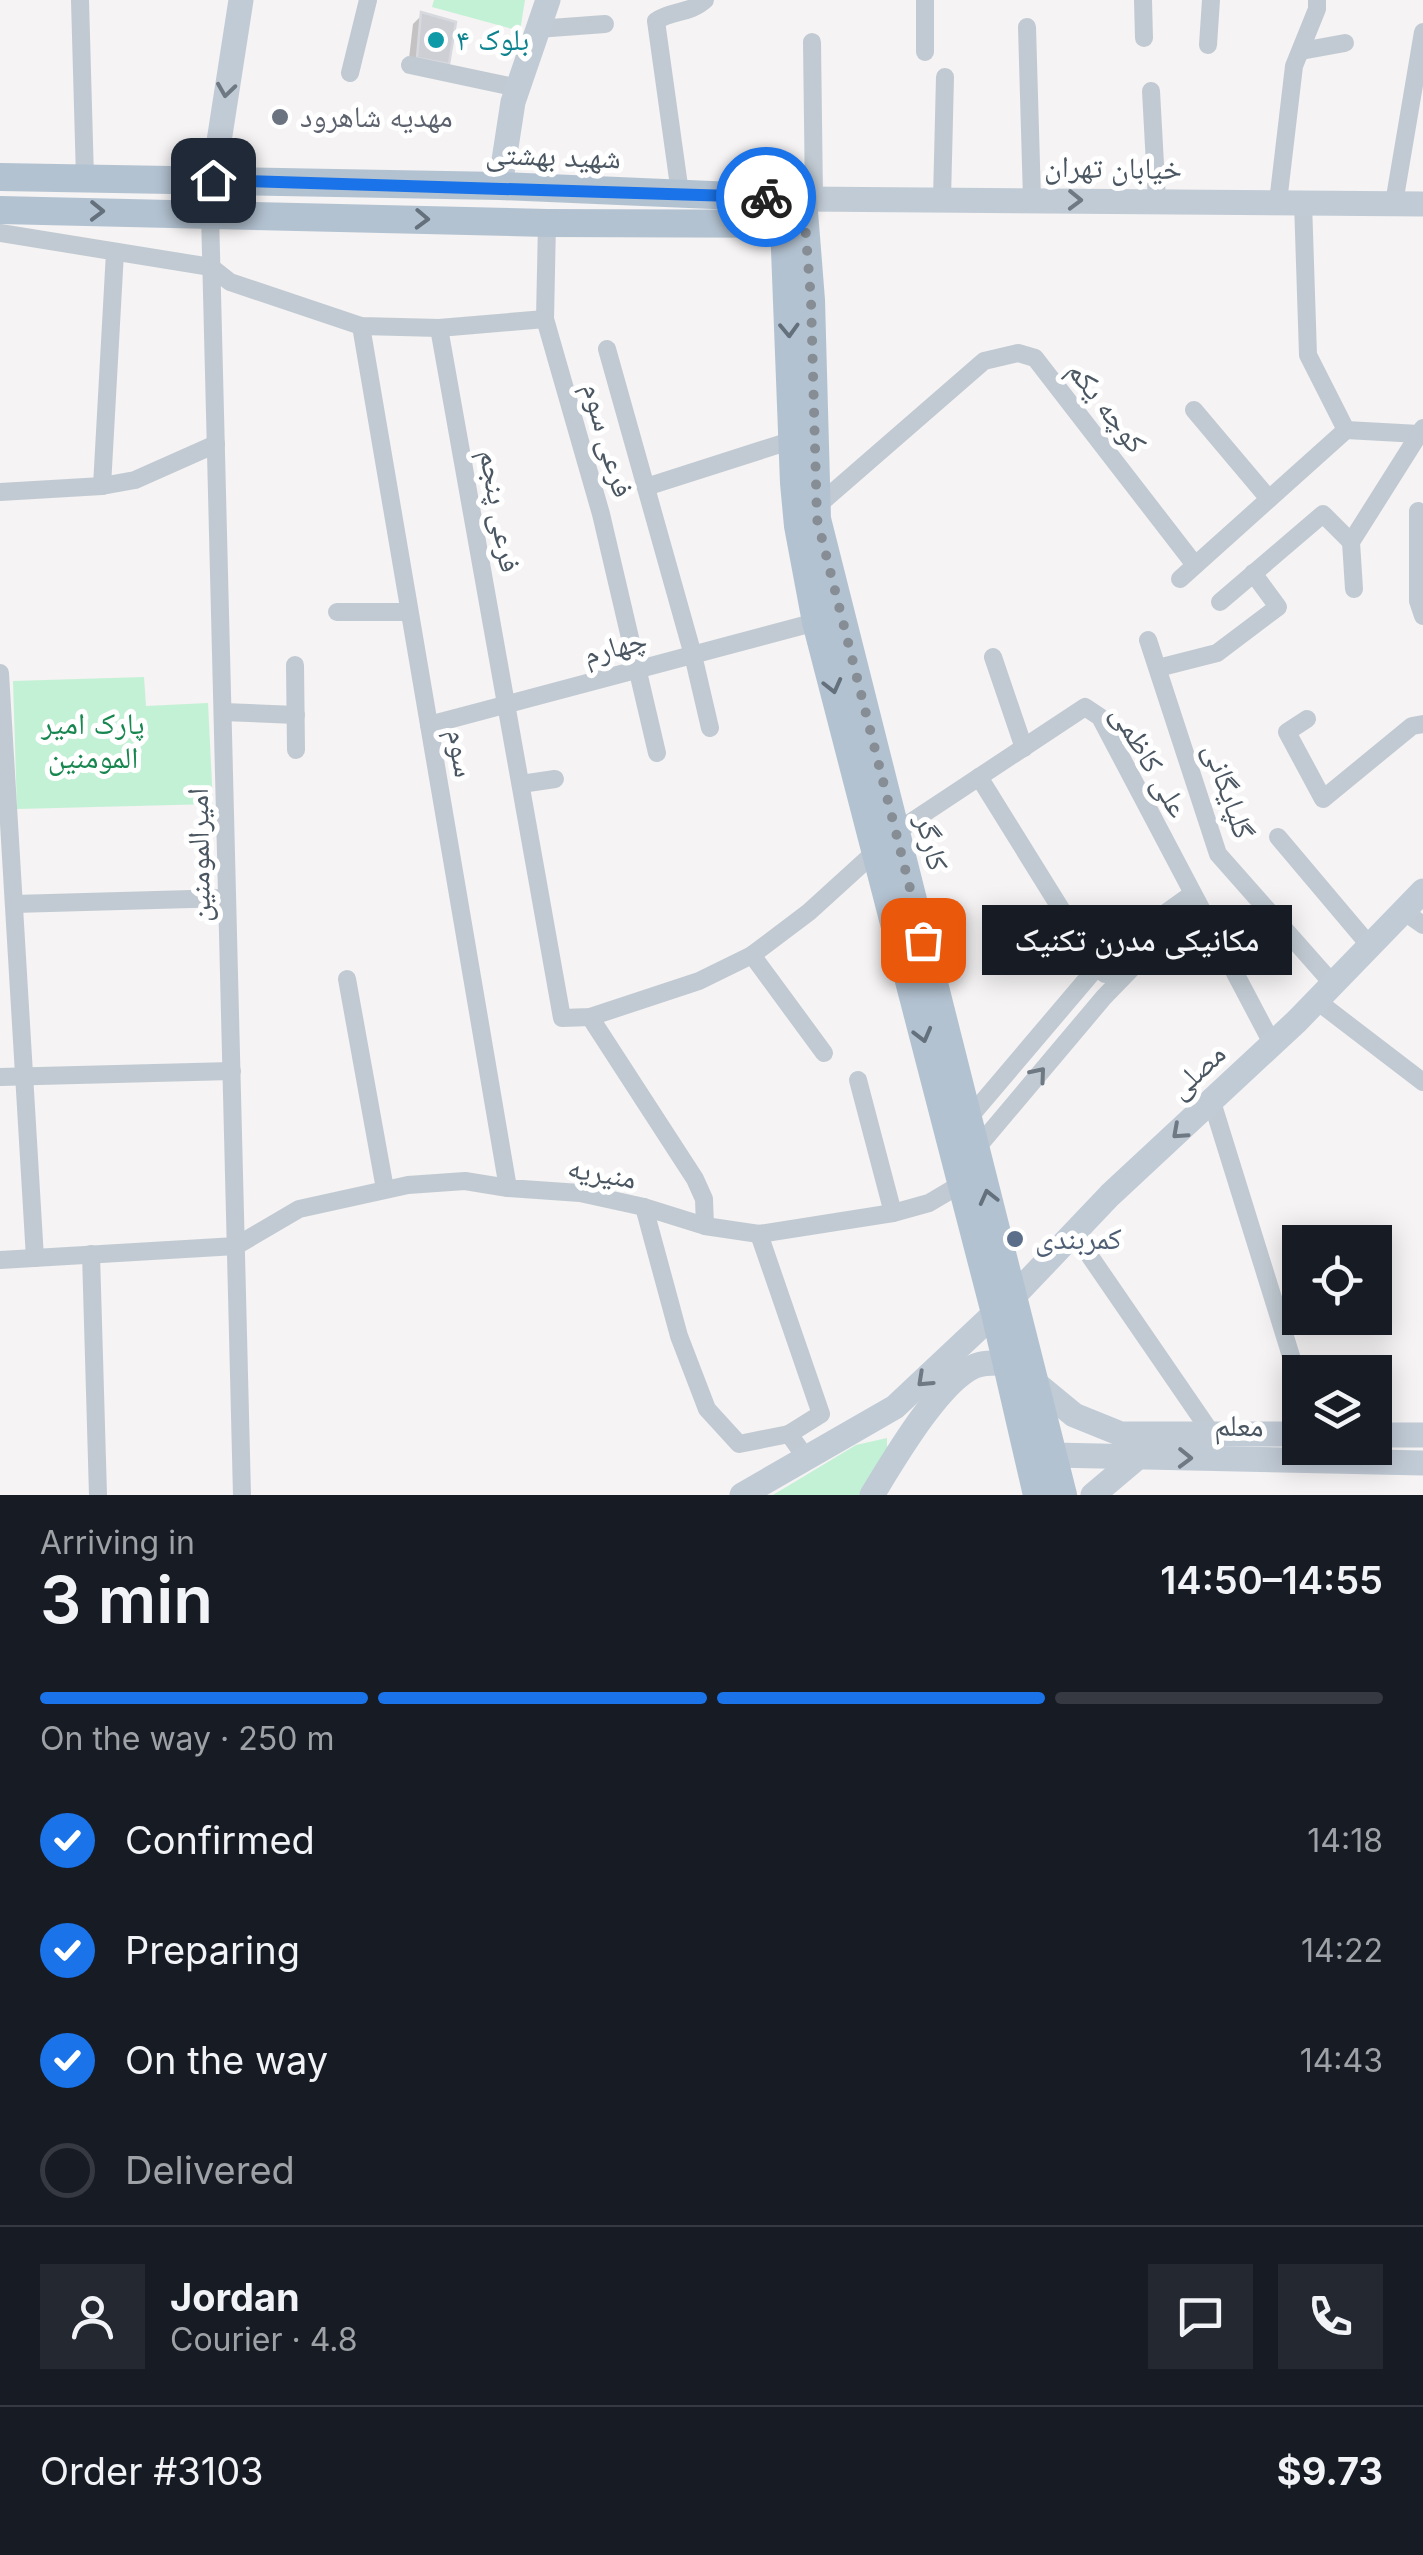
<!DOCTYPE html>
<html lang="en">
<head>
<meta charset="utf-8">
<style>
	:root { --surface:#171b24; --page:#242831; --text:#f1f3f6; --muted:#9ea1a6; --line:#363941; --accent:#1a73e8 }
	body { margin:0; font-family:Inter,"Noto Naskh Arabic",sans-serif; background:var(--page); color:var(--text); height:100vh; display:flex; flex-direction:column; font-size:38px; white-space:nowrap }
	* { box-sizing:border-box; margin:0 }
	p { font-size:32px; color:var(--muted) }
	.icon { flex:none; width:55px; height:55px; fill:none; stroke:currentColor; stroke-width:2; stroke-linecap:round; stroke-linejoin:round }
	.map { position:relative; height:1495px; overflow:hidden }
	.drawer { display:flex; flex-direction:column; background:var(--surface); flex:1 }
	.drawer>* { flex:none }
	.controls { position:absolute; left:1282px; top:1225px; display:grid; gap:20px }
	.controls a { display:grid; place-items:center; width:110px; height:110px; border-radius:0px; background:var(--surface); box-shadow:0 5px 25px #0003; font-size:50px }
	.pin { position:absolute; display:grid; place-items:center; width:85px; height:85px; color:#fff; margin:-42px; border-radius:20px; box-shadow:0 5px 15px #0006 }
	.courier { position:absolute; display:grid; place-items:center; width:100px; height:100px; margin:-50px; border:8px solid #1a73e8; border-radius:50%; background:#fff; color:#222; box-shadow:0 2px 12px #0007 }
	.bubble { position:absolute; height:70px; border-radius:0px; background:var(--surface); box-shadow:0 5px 25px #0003; font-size:32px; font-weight:600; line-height:70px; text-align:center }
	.head em { font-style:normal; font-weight:600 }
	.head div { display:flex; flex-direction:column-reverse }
	.head { display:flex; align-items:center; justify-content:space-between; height:170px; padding:0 40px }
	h1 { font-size:65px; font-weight:600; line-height:75px }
	.bar { display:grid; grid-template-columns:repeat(4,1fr); gap:15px 10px; align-content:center; height:120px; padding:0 40px }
	.bar i { height:12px; border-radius:8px; background:var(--line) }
	.bar .selected { background:var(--accent) }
	.bar p { grid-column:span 4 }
	.line { display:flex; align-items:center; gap:25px; padding:0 40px; border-top:2px solid var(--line) }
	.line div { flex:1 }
	.round { display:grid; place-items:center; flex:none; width:105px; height:105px; border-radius:0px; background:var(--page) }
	ol { padding:0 40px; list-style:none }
	li { display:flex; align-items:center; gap:30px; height:110px }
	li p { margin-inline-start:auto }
	li .icon { padding:10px; border-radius:50%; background:var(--accent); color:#fff; stroke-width:4 }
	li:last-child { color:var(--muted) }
	li i { width:55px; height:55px; border:5px solid var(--line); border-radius:50% }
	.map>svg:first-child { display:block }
	.green { fill:#c3f1d5 }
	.shadow { fill:#0003 }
	.building { fill:#cdcfd5; stroke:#d7d9de; stroke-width:2.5 }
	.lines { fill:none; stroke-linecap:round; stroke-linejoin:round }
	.street { stroke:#c1cad2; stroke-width:18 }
	.secondary { stroke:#c1cbd6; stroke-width:25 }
	.primary { stroke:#b3c2d1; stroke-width:28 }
	.oneway { stroke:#6e7984 }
	.oneway2 { stroke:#64717d }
	.oneway3 { stroke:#6e7983 }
	.done { stroke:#868d94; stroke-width:10; stroke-dasharray:0 18 }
	.route { stroke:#1a73e8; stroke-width:12 }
	.culture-dot { fill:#0f9aa8; stroke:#fff; stroke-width:4 }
	.worship-dot { fill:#6b7280; stroke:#fff; stroke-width:4 }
	.service-dot { fill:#5c6f8a; stroke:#fff; stroke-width:4 }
	.labels { text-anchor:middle; stroke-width:10; stroke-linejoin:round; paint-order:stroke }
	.culture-label { font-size:30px; fill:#0d838f; stroke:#fff; text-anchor:start }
	.worship-label { font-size:30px; fill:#5b616d; stroke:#fff; text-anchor:start }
	.street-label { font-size:30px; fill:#4a5661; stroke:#fff }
	.park-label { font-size:30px; fill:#17864f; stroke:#fff }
	.service-label { font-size:30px; fill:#4e5e75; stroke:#fff; text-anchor:start }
</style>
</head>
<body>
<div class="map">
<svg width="1423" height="1495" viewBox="0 0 1423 1495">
	<rect width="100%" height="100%" fill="#f5f3f3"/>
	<g class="green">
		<polygon points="434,0 525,0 520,31 432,7"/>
		<polygon points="144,677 146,706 208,703 213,804 17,809 13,681"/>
		<polygon points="887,1438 887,1456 859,1495 773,1495 856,1445"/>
	</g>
	<polygon class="shadow" points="422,15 447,63 437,73 408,67 413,24"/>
	<polygon class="building" points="421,12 456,22 449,64 417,58"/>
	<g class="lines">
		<g class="street">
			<polyline points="80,0 85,178"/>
			<polyline points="925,0 925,52"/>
			<polyline points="1143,0 1144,38"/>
			<polyline points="1027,27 1032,199"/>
			<polyline points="537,29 605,24"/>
			<polyline points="812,42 814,199"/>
			<polyline points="1208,45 1211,0"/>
			<polyline points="1301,51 1345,43"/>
			<polyline points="410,65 518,88"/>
			<polyline points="350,73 368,0"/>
			<polyline points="1151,91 1157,201"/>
			<path d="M680,193L656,21C671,10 690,14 705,0"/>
			<polyline points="942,199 945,77"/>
			<polyline points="1278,202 1294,66 1317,9 1317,0"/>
			<polyline points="1303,202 1308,355 1346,430"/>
			<polyline points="1394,203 1423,32"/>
			<polyline points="210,213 242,1495"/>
			<polyline points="547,223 545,319 601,514 657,753"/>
			<polyline points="0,233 211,267 230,282 361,326 439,328 545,319"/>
			<polyline points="361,326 508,1188"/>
			<polyline points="439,328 562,1018 590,1017 699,981 752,955 809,912 875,852"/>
			<polyline points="607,349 693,655 710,728"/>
			<polyline points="1194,410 1269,499"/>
			<polyline points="102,486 115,252"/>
			<polyline points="646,487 793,440"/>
			<polyline points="0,492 102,486 135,480 216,444"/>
			<polyline points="816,507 984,361 1018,353 1035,358 1195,565"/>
			<polyline points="1418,511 1418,601 1423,616"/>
			<polyline points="1180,579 1346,430 1419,434"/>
			<polyline points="1354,589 1351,542 1423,428"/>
			<polyline points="1220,602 1323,514 1351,542"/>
			<polyline points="337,612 409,612"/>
			<polyline points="1148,640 1218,854 1333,984"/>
			<polyline points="993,657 1024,748"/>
			<polyline points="295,665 296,750"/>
			<polyline points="1158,668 1217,653 1278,607 1253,573"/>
			<polyline points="0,673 35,1258"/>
			<polyline points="223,712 296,715"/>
			<polyline points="1307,719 1287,732 1323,799 1412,726 1423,724"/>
			<polyline points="429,725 816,622"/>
			<polyline points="979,777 1097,967 1105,974"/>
			<polyline points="521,784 555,779"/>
			<polyline points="896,832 1085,707 1100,717 1273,1045"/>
			<polyline points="1278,837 1370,946"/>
			<polyline points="14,904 227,898"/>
			<polyline points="1403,911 1423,925"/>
			<polyline points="752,955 824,1053"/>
			<polyline points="347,979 385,1189"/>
			<polyline points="1317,1001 1423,1082"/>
			<polyline points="590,1017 695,1179 704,1199 705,1226"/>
			<polyline points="0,1077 232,1071"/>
			<polyline points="858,1080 893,1213"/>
			<polyline points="1212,1102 1300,1385"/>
			<polyline points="968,1119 1108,954 1192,894"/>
			<polyline points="976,1149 1104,997 1135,965 1203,916"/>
			<polyline points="644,1207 679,1336 707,1409 739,1444 789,1434 806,1458"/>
			<polyline points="1074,1233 1212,1434"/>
			<polyline points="759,1234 821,1414 789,1434"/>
			<polyline points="91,1254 98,1495"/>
			<polyline points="0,1260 236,1246 299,1209 408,1185 465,1181 508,1188 580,1193 644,1207 705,1226 759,1234 893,1213 929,1203 961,1184"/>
		</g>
		<g class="secondary">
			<polyline points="213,180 241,0"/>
			<polyline points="500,186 513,102 548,0"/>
			<polyline points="803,199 1423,204"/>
			<polyline points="1013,1297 1110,1195 1297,1021 1423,891"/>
			<polyline points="1034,1382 1074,1415 1121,1434 1300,1434"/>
			<polyline points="1375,1435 1423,1435"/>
			<polyline points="1053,1455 1423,1463"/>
			<polyline points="742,1495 895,1407 995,1313"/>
			<path d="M872,1495C893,1461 939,1381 975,1366C984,1362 996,1363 1006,1363"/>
			<polyline points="1093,1495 1138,1457"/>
		</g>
		<g class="primary">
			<polyline points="0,177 500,186 803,199 811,300 817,519 1063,1495"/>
			<polyline points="783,198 794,483 798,526 816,622 995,1313 1037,1495"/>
			<polyline points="0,210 547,223 803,224"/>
		</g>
	</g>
	<defs><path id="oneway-chevron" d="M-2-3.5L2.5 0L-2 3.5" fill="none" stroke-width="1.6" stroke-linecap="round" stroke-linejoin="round" transform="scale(2.5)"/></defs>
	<g class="oneway">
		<use href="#oneway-chevron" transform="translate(226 90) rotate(98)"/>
		<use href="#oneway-chevron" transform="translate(1075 200) rotate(1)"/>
		<use href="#oneway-chevron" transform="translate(1179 1132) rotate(138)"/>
		<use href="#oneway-chevron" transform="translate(924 1380) rotate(137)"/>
		<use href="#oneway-chevron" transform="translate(1185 1458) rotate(1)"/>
	</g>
	<g class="oneway2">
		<use href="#oneway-chevron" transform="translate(97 211) rotate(1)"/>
		<use href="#oneway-chevron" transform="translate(422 219) rotate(2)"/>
		<use href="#oneway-chevron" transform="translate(789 330) rotate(88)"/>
		<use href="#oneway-chevron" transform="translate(833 686) rotate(76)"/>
		<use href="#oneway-chevron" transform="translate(923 1035) rotate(75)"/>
		<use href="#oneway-chevron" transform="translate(988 1197) rotate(-104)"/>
	</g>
	<use class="oneway3" href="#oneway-chevron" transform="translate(1039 1074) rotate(-50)"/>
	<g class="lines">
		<polyline class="done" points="766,197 803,198 811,300 817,519 923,940"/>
		<polyline class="route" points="213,180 766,197"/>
	</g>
	<circle class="culture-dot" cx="436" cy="40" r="10"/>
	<circle class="worship-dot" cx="280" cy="117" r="10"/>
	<circle class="service-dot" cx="1015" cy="1239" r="10"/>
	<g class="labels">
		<g class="culture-label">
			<text x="456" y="50">بلوک ۴</text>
		</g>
		<g class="worship-label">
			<text x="300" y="127">مهدیه شاهرود</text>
		</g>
		<g class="street-label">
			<text transform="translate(553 156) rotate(2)" y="10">شهید بهشتی</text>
			<text transform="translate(1113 168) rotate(1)" y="10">خیابان تهران</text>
			<text transform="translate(1107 407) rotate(52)" y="10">کوچه یکم</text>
			<text transform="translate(608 440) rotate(74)" y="10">فرعی سوم</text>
			<text transform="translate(500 511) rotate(80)" y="10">فرعی پنجم</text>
			<text transform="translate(615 647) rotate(-15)" y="10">چهارم</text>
			<text transform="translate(461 753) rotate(80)" y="10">سوم</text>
			<text transform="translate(1150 761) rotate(60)" y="10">علی کاظمی</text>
			<text transform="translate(1229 791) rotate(71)" y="10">گلپایگانی</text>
			<text transform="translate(932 843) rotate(76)" y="10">کارگر</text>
			<text transform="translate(199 855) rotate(-91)" y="10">امیرالمومنین</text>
			<text transform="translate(1197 1071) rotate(-43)" y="10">مصلی</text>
			<text transform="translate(602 1173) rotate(10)" y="10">منیریه</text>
			<text transform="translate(1239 1426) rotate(1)" y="10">معلم</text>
		</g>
		<g class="park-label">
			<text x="93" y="734">پارک امیر<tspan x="93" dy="34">المومنین</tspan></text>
		</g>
		<g class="service-label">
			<text x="1035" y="1249">کمربندی</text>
		</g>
	</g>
</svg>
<div class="controls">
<a><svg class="icon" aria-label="locate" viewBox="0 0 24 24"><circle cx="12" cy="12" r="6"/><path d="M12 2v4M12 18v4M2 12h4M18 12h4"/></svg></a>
<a><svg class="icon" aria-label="layers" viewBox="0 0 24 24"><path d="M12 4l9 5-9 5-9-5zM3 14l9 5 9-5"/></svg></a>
</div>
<div class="pin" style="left:923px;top:940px;background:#ea580c"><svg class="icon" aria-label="bag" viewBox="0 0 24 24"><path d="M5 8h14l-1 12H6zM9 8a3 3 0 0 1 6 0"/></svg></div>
<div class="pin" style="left:213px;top:180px;background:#1f2937"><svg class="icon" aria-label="home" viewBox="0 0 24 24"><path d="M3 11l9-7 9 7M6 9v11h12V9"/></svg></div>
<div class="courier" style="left:766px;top:197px"><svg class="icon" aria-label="bike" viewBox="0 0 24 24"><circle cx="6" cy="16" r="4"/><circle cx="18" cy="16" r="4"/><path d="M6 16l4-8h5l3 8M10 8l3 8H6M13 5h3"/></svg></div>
<div class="bubble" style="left:982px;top:905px;width:310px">مکانیکی مدرن تکنیک</div>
</div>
<section class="drawer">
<div class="head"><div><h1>3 min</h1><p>Arriving in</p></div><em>14:50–14:55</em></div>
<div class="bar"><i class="selected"></i><i class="selected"></i><i class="selected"></i><i></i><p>On the way · 250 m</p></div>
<ol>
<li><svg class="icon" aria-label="check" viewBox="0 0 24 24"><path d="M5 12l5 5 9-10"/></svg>Confirmed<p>14:18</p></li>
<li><svg class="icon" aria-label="check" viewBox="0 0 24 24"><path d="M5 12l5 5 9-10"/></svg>Preparing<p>14:22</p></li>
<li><svg class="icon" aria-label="check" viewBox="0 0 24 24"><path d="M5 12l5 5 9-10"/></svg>On the way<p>14:43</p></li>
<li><i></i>Delivered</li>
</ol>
<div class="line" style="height:180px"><a class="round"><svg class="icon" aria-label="person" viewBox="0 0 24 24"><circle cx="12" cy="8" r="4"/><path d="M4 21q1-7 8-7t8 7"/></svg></a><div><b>Jordan</b><p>Courier · 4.8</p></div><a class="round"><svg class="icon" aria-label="chat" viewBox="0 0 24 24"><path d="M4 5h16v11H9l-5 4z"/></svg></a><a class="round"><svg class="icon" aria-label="phone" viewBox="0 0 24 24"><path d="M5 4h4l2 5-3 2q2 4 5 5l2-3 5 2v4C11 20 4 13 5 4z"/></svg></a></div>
<div class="line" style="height:130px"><div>Order #3103</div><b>$9.73</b></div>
</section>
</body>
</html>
